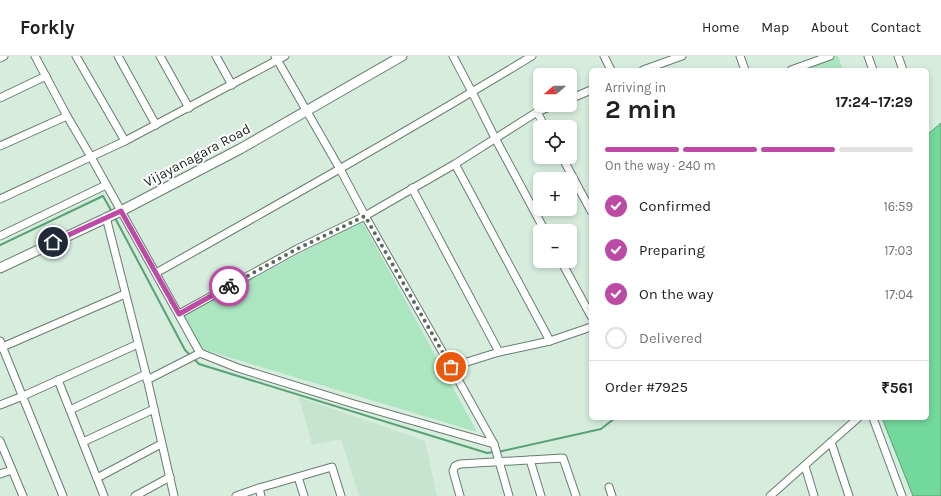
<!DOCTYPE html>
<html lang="en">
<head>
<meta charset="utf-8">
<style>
	:root { --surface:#fff; --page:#f2f2f2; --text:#202124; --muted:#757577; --line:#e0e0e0; --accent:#bd4ba6 }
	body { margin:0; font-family:Karla,sans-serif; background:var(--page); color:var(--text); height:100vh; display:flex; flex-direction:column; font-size:15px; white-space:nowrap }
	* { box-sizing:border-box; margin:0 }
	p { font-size:13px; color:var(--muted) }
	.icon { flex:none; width:22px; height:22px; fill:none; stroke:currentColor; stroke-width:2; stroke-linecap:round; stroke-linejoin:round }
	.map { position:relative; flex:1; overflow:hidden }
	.drawer { position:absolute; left:589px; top:12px; width:340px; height:352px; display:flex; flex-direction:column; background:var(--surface); border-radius:6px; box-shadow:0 2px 6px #0003 }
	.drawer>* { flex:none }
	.needle { width:26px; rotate:250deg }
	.buttons { position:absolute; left:533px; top:12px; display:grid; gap:8px }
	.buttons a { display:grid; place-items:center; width:44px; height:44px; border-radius:6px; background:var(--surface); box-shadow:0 2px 6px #0003; font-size:20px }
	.pin { position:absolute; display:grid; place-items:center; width:34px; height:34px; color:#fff; margin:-17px; border:2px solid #fff; border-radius:50%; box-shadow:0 1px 4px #0007 }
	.courier { position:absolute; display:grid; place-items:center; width:40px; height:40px; margin:-20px; border:3px solid #bd4ba6; border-radius:50%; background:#fff; color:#222; box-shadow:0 1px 5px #0007 }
	.head em { font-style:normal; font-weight:700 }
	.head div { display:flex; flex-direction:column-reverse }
	.head { display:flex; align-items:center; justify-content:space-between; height:68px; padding:0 16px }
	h1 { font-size:26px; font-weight:700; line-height:30px }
	.bar { display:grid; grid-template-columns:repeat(4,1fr); gap:6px 4px; align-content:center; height:48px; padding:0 16px }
	.bar i { height:5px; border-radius:3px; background:var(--line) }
	.bar .on { background:var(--accent) }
	.bar p { grid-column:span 4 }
	.line { display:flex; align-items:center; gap:10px; padding:0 16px; border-top:1px solid var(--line) }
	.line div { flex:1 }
	ol { padding:0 16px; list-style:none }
	li { display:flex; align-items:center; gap:12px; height:44px }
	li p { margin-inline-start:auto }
	li .icon { padding:4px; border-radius:50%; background:var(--accent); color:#fff; stroke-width:4 }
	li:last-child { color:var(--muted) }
	li i { width:22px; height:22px; border:2px solid var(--line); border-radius:50% }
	header { display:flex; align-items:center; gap:24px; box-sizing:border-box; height:56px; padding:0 20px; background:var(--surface); border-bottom:1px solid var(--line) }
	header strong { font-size:19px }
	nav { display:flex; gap:22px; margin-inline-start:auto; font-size:14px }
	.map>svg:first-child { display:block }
	.built { fill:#c6e4d0 }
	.green { fill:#abe6c0 }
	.water { fill:#72d89c; stroke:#57a175 }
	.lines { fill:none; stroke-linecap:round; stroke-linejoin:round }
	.stream { stroke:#57a175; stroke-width:2 }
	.minor-casing { stroke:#687c6f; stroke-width:9 }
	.tertiary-casing { stroke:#687c6f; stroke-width:11 }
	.minor { stroke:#fff; stroke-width:7 }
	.tertiary { stroke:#fff; stroke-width:9 }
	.done { stroke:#5a685f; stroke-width:4; stroke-dasharray:0 7.2 }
	.route { stroke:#bd4ba6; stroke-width:5 }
	.labels { text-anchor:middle; stroke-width:4; stroke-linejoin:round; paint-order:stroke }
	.street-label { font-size:14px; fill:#17201a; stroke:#fff }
</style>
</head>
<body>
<header>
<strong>Forkly</strong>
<nav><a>Home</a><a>Map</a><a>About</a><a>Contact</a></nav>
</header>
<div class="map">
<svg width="941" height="440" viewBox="0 0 941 440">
	<rect width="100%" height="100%" fill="#d6edde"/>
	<polygon class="built" points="299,341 425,385 437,440 359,440 341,383 312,389"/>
	<g class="green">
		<polygon points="830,0 838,0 843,14 791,14"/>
		<polygon points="362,165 477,376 202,293 183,259"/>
	</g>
	<polygon class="water" points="941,67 941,440 913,440 882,362 927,362 927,79"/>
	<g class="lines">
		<g class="stream">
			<polyline points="114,160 185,294 191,300"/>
			<polyline points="0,189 103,140 112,156"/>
			<polyline points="194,303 199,308 487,397 494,396"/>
			<polyline points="498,396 601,373 615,362"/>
		</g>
		<g class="minor-casing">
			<g id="minor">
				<polyline points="35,0 67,60 91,101 200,297 238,312 354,348 494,388"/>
				<polyline points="76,0 125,85"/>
				<polyline points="118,0 156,69"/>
				<polyline points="160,0 189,52"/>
				<polyline points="216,0 232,29"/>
				<polyline points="275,0 340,113 365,160 451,311 499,296 550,285 591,271"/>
				<polyline points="453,0 472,36 495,82 545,175"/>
				<polyline points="604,0 611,14"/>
				<polyline points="740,0 745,14"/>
				<polyline points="868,0 873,14"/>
				<polyline points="898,0 903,14"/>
				<polyline points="0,2 4,0"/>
				<polyline points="643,14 682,0"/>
				<polyline points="791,14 830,0"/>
				<polyline points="0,42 46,20"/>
				<polyline points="570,43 591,34"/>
				<polyline points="537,56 545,71"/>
				<polyline points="0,90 67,60"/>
				<polyline points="562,101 591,155"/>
				<polyline points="455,108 550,285"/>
				<polyline points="412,132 499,296"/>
				<polyline points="0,143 125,85 285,0"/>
				<polyline points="106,161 146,318 174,440"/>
				<polyline points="0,180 106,129"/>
				<polyline points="561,205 591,260"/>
				<path d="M156,217C282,146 408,75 532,0"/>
				<polyline points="179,258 297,193 365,160 455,108 537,56 554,49"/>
				<polyline points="0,285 63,440"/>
				<polyline points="0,292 125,238"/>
				<polyline points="451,311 494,388 509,440"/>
				<polyline points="58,324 104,440"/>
				<polyline points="147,324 200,297"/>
				<polyline points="0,349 23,340 138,288"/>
				<polyline points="70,354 146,318"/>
				<polyline points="873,362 902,440"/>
				<polyline points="0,385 23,440"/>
				<polyline points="83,386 154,353"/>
				<polyline points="831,386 849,440"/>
				<polyline points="530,404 541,440"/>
				<polyline points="805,410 814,440"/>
				<polyline points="0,418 12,414"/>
				<polyline points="298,421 304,440"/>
				<polyline points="97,422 161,388"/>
				<polyline points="609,431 612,440"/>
				<polyline points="259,432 261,440"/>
				<polyline points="135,440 170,421"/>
				<polyline points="236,440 259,432 332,411 341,440"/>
				<polyline points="460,440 453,415 455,410 460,408 563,402 576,440"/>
				<polyline points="770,440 858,362"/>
			</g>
		</g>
		<g class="tertiary-casing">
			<polyline id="tertiary" points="0,212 121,155 240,93 402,0"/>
		</g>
		<use href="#minor" class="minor"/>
		<use href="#tertiary" class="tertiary"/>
	</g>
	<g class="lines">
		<polyline class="done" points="229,230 297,193 365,160 451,311"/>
		<polyline class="route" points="53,186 121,155 179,258 229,230"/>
	</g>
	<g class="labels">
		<g class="street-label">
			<text transform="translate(197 99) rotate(-28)" y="5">Vijayanagara Road</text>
		</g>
	</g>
</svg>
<div class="buttons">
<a><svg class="needle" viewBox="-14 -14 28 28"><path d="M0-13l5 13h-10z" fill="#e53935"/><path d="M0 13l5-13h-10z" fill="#757577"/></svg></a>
<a><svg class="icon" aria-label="locate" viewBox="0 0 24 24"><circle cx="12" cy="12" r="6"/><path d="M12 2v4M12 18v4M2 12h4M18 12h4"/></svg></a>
<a>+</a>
<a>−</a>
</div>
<div class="pin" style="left:451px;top:311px;background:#ea580c"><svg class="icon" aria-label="bag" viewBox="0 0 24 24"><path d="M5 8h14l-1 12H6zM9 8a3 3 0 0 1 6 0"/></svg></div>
<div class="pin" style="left:53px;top:186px;background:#1f2937"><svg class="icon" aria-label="home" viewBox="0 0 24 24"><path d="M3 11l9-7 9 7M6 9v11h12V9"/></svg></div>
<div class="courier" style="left:229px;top:230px"><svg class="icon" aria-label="bike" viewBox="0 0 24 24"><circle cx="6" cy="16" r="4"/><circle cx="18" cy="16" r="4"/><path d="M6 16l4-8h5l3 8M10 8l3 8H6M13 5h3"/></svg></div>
<section class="drawer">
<div class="head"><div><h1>2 min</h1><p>Arriving in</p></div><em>17:24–17:29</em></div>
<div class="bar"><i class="on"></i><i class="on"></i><i class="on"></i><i></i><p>On the way · 240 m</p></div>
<ol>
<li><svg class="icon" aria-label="check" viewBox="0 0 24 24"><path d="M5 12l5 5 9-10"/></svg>Confirmed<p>16:59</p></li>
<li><svg class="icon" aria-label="check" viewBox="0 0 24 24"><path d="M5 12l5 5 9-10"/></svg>Preparing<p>17:03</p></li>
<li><svg class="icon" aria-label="check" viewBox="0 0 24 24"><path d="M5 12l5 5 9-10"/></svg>On the way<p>17:04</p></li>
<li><i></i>Delivered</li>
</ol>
<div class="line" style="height:52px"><div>Order #7925</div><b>₹561</b></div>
</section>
</div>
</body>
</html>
